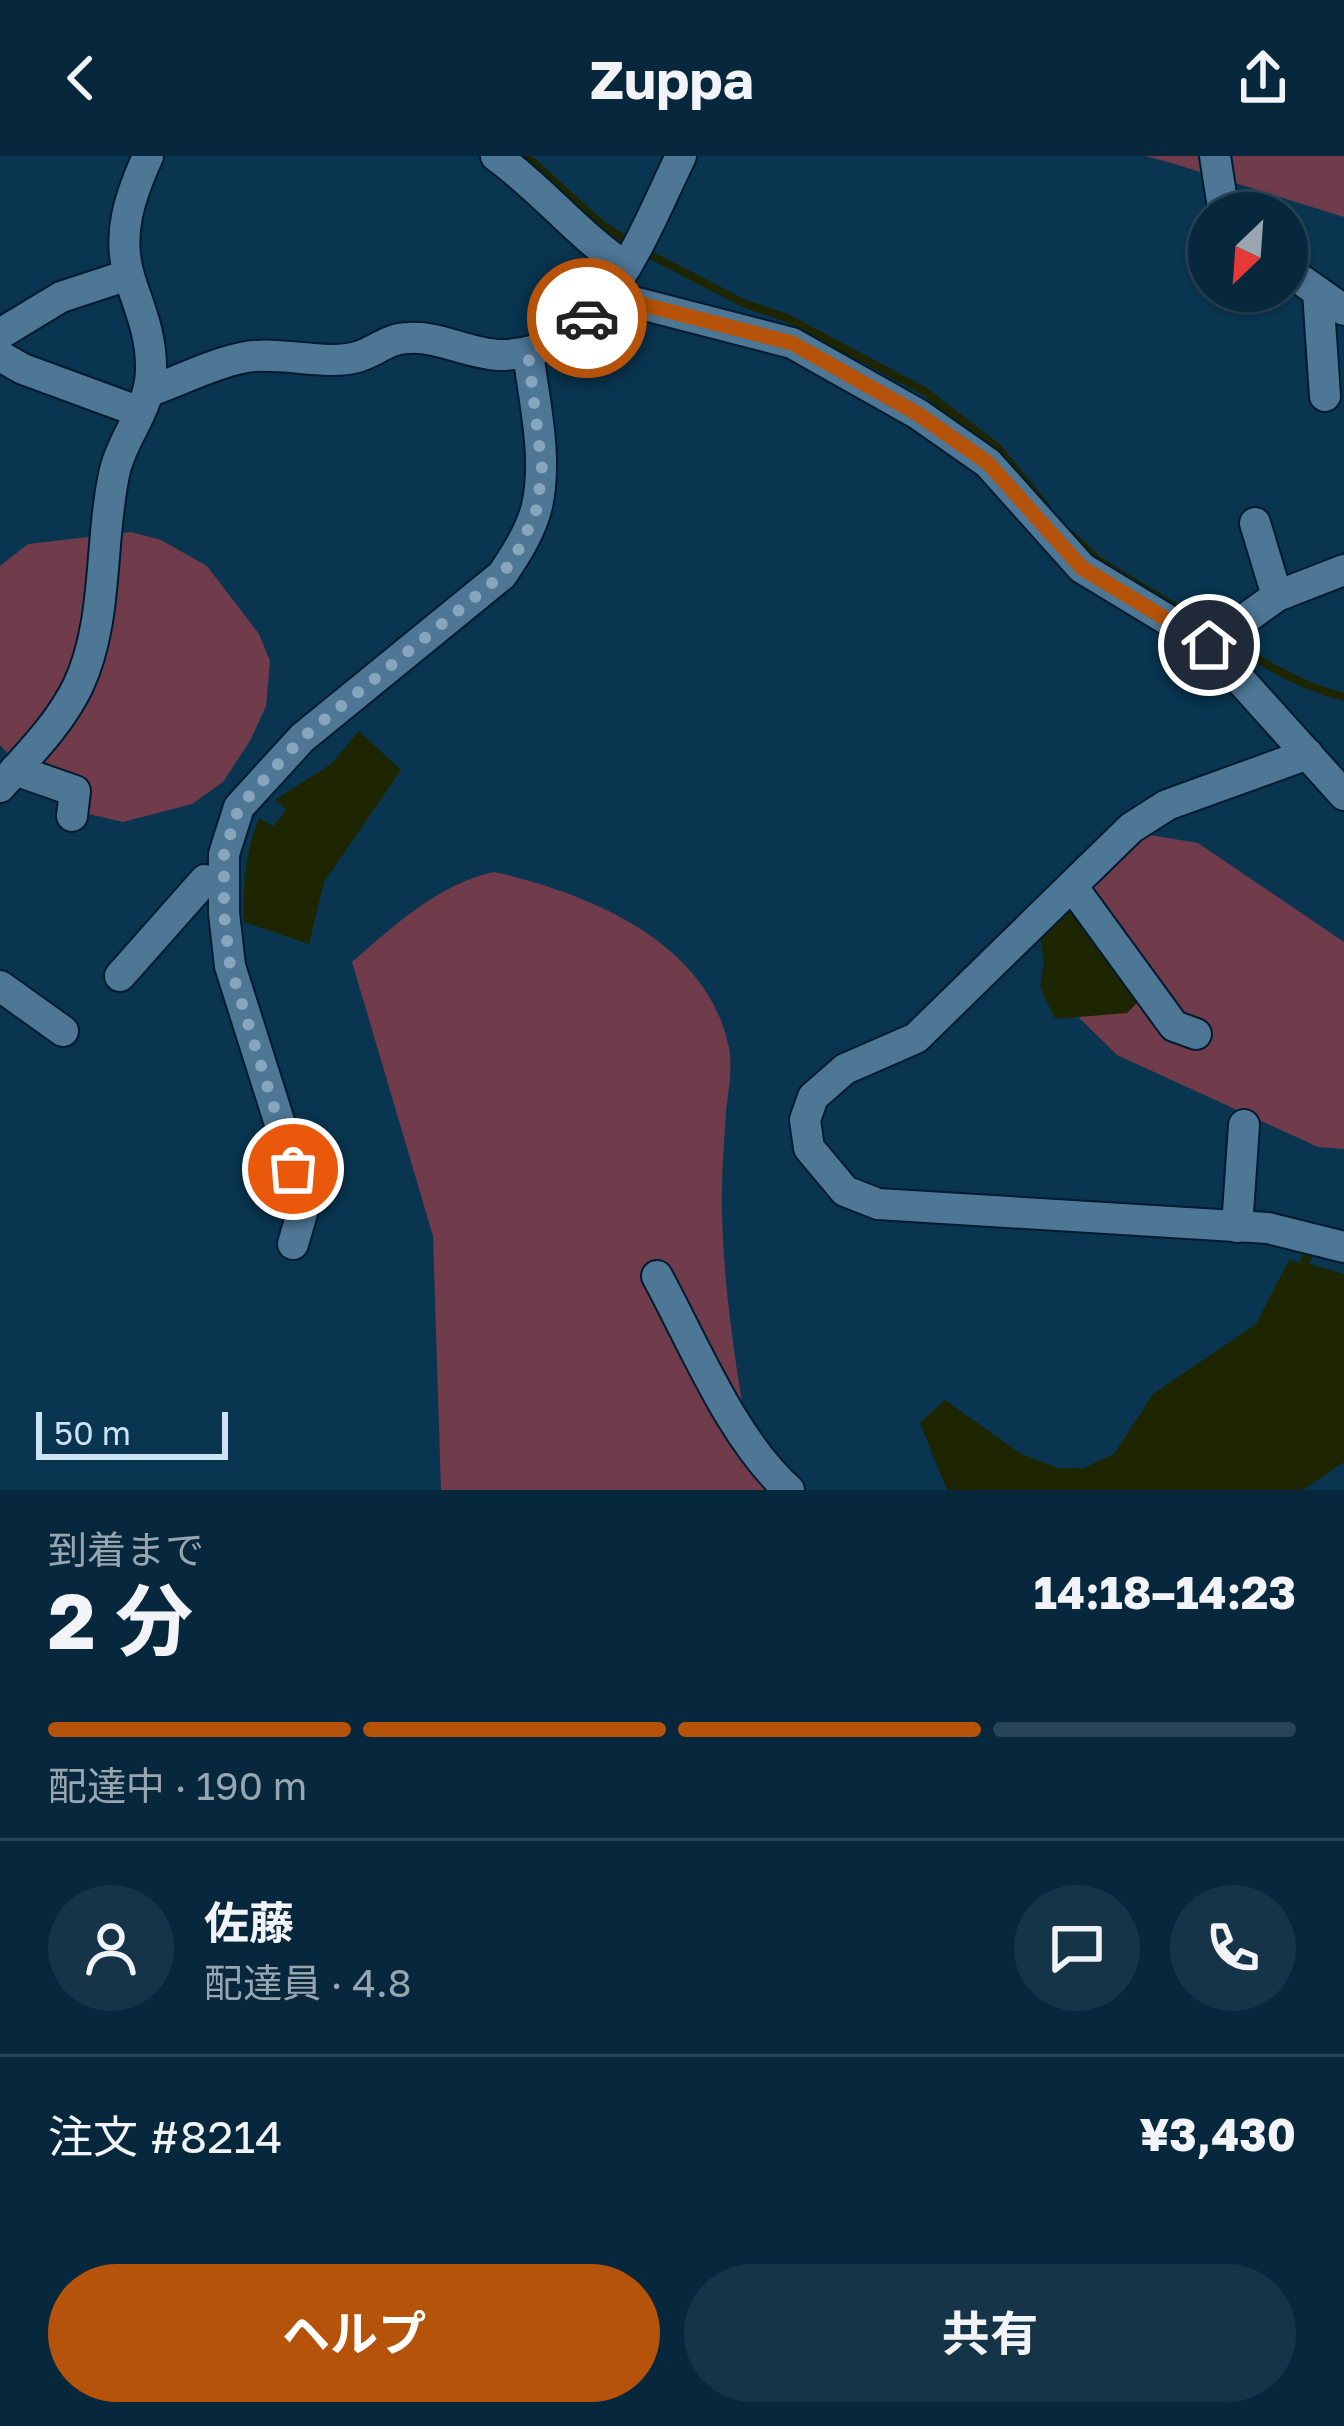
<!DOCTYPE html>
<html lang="ja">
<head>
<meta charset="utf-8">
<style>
	:root { --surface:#07283c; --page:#153447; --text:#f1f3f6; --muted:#98a6af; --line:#284456; --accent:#b45309 }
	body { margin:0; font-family:"Golos Text","Noto Sans JP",sans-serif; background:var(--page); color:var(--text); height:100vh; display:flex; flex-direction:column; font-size:45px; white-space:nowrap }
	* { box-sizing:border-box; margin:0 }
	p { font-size:39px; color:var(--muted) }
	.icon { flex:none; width:66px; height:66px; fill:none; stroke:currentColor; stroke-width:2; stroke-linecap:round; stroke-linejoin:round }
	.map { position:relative; height:1334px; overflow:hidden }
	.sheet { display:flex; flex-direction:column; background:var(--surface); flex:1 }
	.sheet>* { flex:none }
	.needle { width:78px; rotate:205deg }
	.controls { position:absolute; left:1188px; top:36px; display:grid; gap:24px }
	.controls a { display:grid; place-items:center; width:120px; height:120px; border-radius:50%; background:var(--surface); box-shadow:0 3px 9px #0004,0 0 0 3px var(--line); font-size:60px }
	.scale { position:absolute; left:36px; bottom:30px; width:192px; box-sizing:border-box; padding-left:12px; border:6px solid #cde3f4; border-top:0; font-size:33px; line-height:42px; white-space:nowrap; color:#cde3f4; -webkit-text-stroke:9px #093550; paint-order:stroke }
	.pin { position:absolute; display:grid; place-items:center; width:102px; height:102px; color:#fff; margin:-51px; border:6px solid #fff; border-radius:50%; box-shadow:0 3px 12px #0007 }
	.courier { position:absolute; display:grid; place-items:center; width:120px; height:120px; margin:-60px; border:9px solid #b45309; border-radius:50%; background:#fff; color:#222; box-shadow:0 3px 15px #0007 }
	.head em { font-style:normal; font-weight:700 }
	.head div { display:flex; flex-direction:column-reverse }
	.head { display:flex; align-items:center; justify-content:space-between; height:204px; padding:0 48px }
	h1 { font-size:78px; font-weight:700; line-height:90px }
	.bar { display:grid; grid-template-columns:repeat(4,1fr); gap:18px 12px; align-content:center; height:144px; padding:0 48px }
	.bar i { height:15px; border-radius:9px; background:var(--line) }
	.bar .selected { background:var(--accent) }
	.bar p { grid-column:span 4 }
	.line { display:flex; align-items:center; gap:30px; padding:0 48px; border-top:3px solid var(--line) }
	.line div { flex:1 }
	.round { display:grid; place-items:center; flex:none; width:126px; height:126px; border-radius:63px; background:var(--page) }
	.primary-button { display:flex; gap:24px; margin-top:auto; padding:24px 48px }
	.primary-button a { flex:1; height:138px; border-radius:72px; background:var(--accent); color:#fff; font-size:48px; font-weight:700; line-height:138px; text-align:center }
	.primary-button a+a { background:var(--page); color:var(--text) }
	header { display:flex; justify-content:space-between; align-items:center; height:156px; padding:0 48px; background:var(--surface); font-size:54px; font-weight:700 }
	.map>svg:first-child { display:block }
	.green { fill:#703b4b }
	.water { fill:#1e2601 }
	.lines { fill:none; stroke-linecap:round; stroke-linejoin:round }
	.stream { stroke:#1e2601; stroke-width:8 }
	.minor-casing { stroke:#001b2f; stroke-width:34 }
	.tertiary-casing { stroke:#001b2f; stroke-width:34 }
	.minor { stroke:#4e7796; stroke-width:30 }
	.tertiary { stroke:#4e7796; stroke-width:30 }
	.done { stroke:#88a6bb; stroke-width:12; stroke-dasharray:0 21.6 }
	.route { stroke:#b45309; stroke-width:15 }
</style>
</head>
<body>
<header><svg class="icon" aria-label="back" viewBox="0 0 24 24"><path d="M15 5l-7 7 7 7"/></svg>Zuppa<svg class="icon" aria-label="share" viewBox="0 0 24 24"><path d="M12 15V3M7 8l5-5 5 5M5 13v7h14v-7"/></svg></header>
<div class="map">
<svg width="1344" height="1334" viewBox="0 0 1344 1334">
	<rect width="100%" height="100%" fill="#093550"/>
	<g class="green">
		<polygon points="1145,0 1344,0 1344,61 1168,6"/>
		<polygon points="131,376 161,384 207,410 259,478 270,505 266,550 250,585 223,626 192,648 123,666 76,655 37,629 0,589 0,410 28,388"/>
		<polygon points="1138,677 1198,687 1344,786 1344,993 1318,991 1117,899 1054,837 1060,775 1073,745"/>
		<path d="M494,716C587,737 708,785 729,892C733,912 728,936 726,956C724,989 721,1023 722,1056C724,1145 739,1232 755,1319L765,1334H441L433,1080L352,806C394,770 438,728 494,716Z"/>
	</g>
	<g class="water">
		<path d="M359,575L401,614L324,726L309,788L244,766C243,729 245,696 259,662L273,670L286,654L275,644L331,608Z"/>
		<polygon points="1073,751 1138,846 1127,857 1055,863 1040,831 1044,806 1040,781"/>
		<polygon points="1303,1098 1313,1099 1309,1108 1344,1118 1344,1306 1303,1334 947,1334 920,1267 945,1244 1021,1298 1058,1312 1084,1312 1114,1298 1153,1238 1256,1168 1289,1104 1300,1107"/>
	</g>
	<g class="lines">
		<g class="stream">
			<polyline points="526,0 602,69 631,87"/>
			<polyline points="643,95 743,147 787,162 924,235 998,292 1046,350"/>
			<polyline points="1072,379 1098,404 1213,474"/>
			<path d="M1231,486C1268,510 1300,530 1344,541"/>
		</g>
		<g class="minor-casing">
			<g id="minor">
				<path d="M496,0C542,33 578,79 626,111"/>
				<polyline points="1215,0 1222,45 1228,57"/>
				<polyline points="1287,114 1344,154"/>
				<polyline points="1318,136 1325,240"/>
				<polyline points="610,140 792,187 918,258 988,307 1082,412 1209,489 1344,639"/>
				<polyline points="0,178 61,141 128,119"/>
				<polyline points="0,200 23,213 140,256"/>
				<path d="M150,235C181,224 214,207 246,201C280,195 326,210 357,201C375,196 388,182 409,182C439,180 469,198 499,199C602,201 644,75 681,0"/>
				<polyline points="1255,367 1277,440"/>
				<polyline points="1209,489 1277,440 1344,414"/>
				<polyline points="1308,598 1167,649 1131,672 916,882 845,913 813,941 805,964 809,992 845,1035 878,1048 1268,1072 1344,1091"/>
				<polyline points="15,614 75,635 72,660"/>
				<polyline points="1072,730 1174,870 1196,878"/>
				<polyline points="120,820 205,724 224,729"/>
				<polyline points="0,830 63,875"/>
				<polyline points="1237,1071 1244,969"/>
				<path d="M293,1088L305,1047L230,810L224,757V698L239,651L302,582L502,419C516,398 531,375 537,350C548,301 534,245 528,196"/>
				<path d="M657,1120C694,1188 732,1283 789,1334"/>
			</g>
		</g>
		<g class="tertiary-casing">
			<path id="tertiary" d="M0,631C28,599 59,569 78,530C109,464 99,384 115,314C124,278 152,250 151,211C151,178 140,154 130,123C116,79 130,40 148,0"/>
		</g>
		<use href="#minor" class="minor"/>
		<use href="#tertiary" class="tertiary"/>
	</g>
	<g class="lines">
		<polyline class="done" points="293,1013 230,809 224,758 224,698 239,651 302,582 502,419 522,388 537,352 542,313 528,196 551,186 587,162"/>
		<polyline class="route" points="587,162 610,140 792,187 918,258 988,307 1082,412 1209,489"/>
	</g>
</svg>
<div class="controls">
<a><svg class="needle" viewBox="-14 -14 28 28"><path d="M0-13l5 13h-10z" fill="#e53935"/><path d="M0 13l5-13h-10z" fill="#98a6af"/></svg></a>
</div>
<div class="scale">50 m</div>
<div class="pin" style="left:293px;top:1013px;background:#ea580c"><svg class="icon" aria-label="bag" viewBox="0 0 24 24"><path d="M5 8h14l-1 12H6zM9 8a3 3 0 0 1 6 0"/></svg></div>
<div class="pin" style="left:1209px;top:489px;background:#1f2937"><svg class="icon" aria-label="home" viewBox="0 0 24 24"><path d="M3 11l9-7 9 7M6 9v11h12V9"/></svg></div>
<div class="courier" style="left:587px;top:162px"><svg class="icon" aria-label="car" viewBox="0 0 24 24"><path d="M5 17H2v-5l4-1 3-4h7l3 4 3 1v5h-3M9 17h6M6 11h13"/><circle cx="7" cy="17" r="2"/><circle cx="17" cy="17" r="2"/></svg></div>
</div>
<section class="sheet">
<div class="head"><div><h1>2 分</h1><p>到着まで</p></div><em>14:18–14:23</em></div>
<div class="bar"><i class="selected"></i><i class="selected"></i><i class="selected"></i><i></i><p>配達中 · 190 m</p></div>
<div class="line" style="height:216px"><a class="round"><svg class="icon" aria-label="person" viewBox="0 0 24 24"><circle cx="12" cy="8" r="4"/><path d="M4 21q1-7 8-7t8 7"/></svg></a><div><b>佐藤</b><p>配達員 · 4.8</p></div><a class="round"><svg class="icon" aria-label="chat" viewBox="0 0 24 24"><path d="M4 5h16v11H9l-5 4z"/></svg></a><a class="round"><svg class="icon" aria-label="phone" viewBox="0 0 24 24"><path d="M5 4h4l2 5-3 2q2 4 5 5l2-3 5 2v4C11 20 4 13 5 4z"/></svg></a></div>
<div class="line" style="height:156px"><div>注文 #8214</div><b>¥3,430</b></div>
<div class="primary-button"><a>ヘルプ</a><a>共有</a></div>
</section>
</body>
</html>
